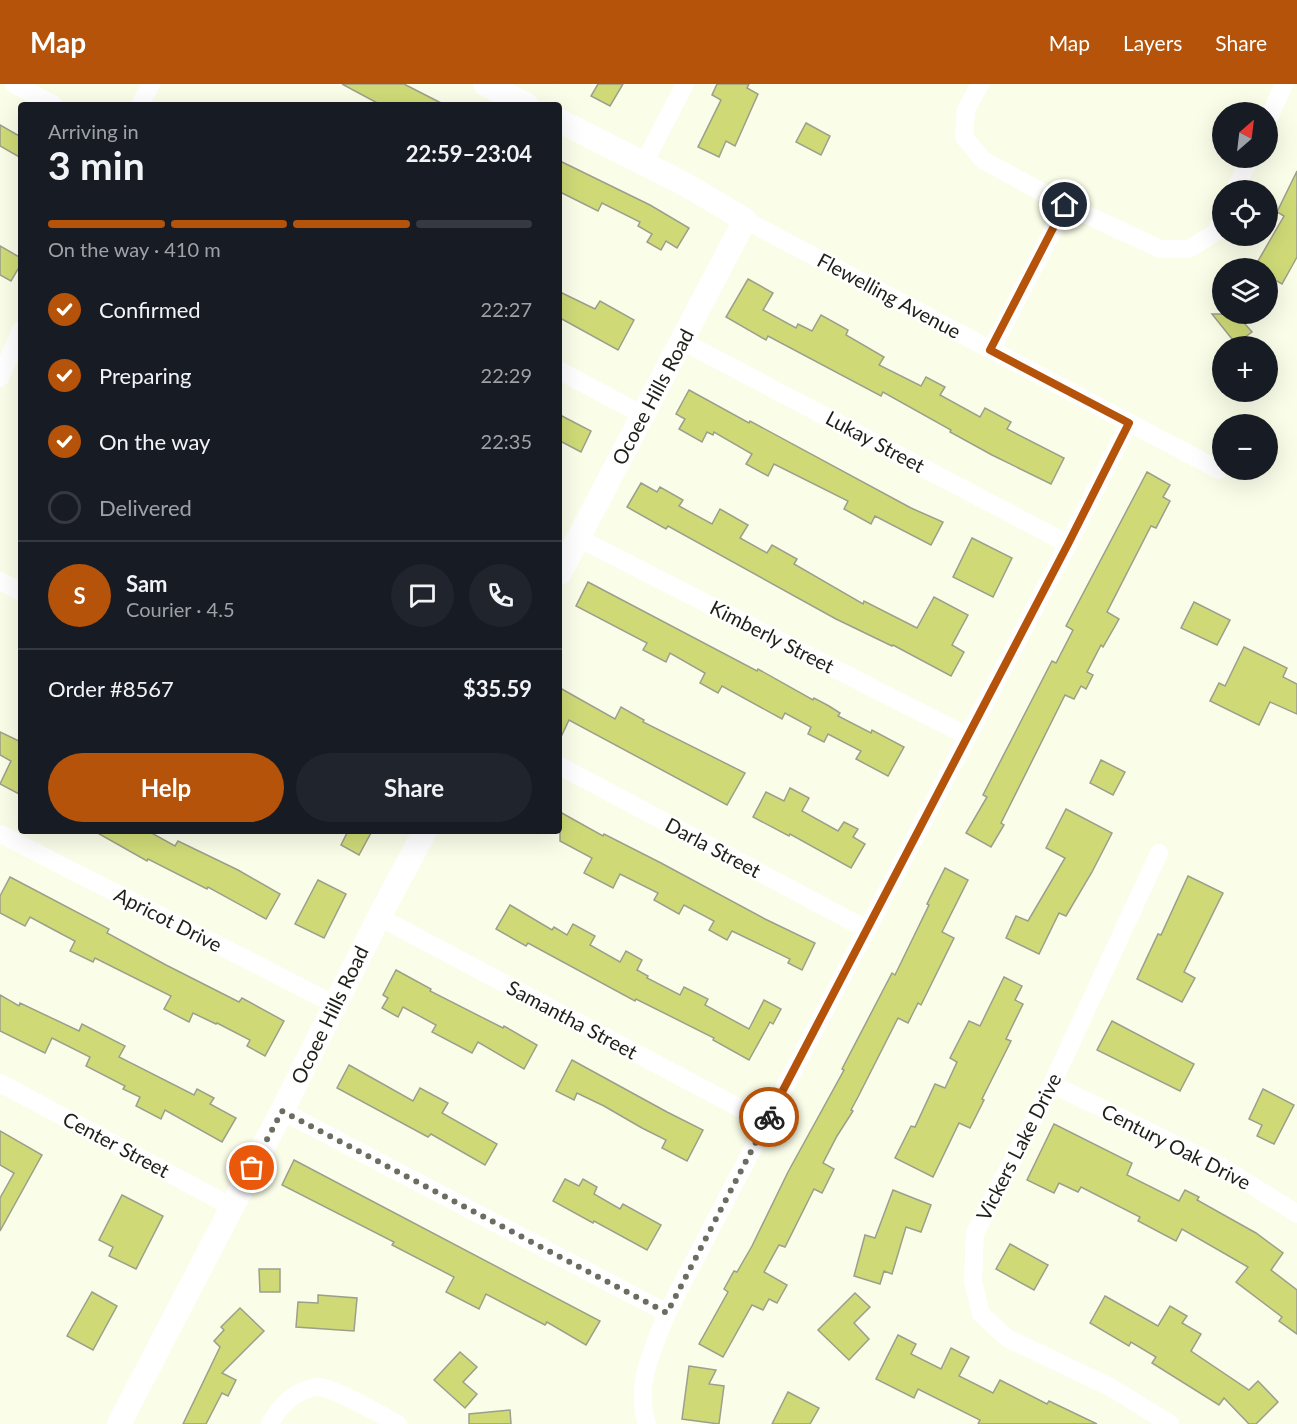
<!DOCTYPE html>
<html lang="en">
<head>
<meta charset="utf-8">
<style>
	:root { --surface:#171b24; --page:#20242c; --text:#f1f3f6; --muted:#9ea1a6; --line:#363941; --accent:#b45309 }
	body { margin:0; font-family:Lato,sans-serif; background:var(--page); color:var(--text); height:100vh; display:flex; flex-direction:column; font-size:22px; white-space:nowrap }
	* { box-sizing:border-box; margin:0 }
	p { font-size:20px; color:var(--muted) }
	.icon { flex:none; width:33px; height:33px; fill:none; stroke:currentColor; stroke-width:2; stroke-linecap:round; stroke-linejoin:round }
	.map { position:relative; flex:1; overflow:hidden }
	.side { position:absolute; left:18px; top:18px; width:544px; height:732px; display:flex; flex-direction:column; background:var(--surface); border-radius:6px; box-shadow:0 6px 24px #0002 }
	.side>* { flex:none }
	.needle { width:39px; rotate:28deg }
	.fabs { position:absolute; left:1212px; top:18px; display:grid; gap:12px }
	.fabs a { display:grid; place-items:center; width:66px; height:66px; border-radius:50%; background:var(--surface); box-shadow:0 6px 24px #0002; font-size:30px }
	.pin { position:absolute; display:grid; place-items:center; width:51px; height:51px; color:#fff; margin:-26px; border:3px solid #fff; border-radius:50%; box-shadow:0 2px 6px #0007 }
	.courier { position:absolute; display:grid; place-items:center; width:60px; height:60px; margin:-30px; border:4px solid #b45309; border-radius:50%; background:#fff; color:#222; box-shadow:0 2px 8px #0007 }
	.head em { font-style:normal; font-weight:700 }
	.head div { display:flex; flex-direction:column-reverse }
	.head { display:flex; align-items:center; justify-content:space-between; height:102px; padding:0 30px }
	h1 { font-size:39px; font-weight:700; line-height:45px }
	.bar { display:grid; grid-template-columns:repeat(4,1fr); gap:9px 6px; align-content:center; height:72px; padding:0 30px }
	.bar i { height:8px; border-radius:4px; background:var(--line) }
	.bar .on { background:var(--accent) }
	.bar p { grid-column:span 4 }
	.line { display:flex; align-items:center; gap:15px; padding:0 30px; border-top:2px solid var(--line) }
	.line div { flex:1 }
	.round { display:grid; place-items:center; flex:none; width:63px; height:63px; border-radius:32px; background:var(--page) }
	ol { padding:0 30px; list-style:none }
	li { display:flex; align-items:center; gap:18px; height:66px }
	li p { margin-inline-start:auto }
	li .icon { padding:6px; border-radius:50%; background:var(--accent); color:#fff; stroke-width:4 }
	li:last-child { color:var(--muted) }
	li i { width:33px; height:33px; border:3px solid var(--line); border-radius:50% }
	.primary-button { display:flex; gap:12px; margin-top:auto; padding:12px 30px }
	.primary-button a { flex:1; height:69px; border-radius:36px; background:var(--accent); color:#fff; font-size:24px; font-weight:700; line-height:69px; text-align:center }
	.primary-button a+a { background:var(--page); color:var(--text) }
	header { display:flex; align-items:center; gap:36px; box-sizing:border-box; height:84px; padding:0 30px; background:var(--accent); color:#fff }
	header strong { font-size:28px }
	nav { display:flex; gap:33px; margin-inline-start:auto; font-size:21px }
	.map>svg:first-child { display:block }
	.building { fill:#cfda77; stroke:#9c9f8b; stroke-width:1.5 }
	.lines { fill:none; stroke-linecap:round; stroke-linejoin:round }
	.street { stroke:#fff; stroke-width:18 }
	.secondary { stroke:#fff; stroke-width:24 }
	.done { stroke:#6c6d61; stroke-width:6; stroke-dasharray:0 10.8 }
	.route { stroke:#b45309; stroke-width:8 }
	.labels { text-anchor:middle; stroke-width:5; stroke-linejoin:round; paint-order:stroke }
	.street-label { font-size:20px; fill:#1f2018; stroke:#fff }
</style>
</head>
<body>
<header>
<strong>Map</strong>
<nav><a>Map</a><a>Layers</a><a>Share</a></nav>
</header>
<div class="map">
<svg width="1297" height="1340" viewBox="0 0 1297 1340">
	<rect width="100%" height="100%" fill="#fafde8"/>
	<g class="building">
		<polygon points="342,0 404,0 445,21 381,21"/>
		<polygon points="598,0 623,0 610,22 591,12"/>
		<polygon points="717,0 749,0 747,4 758,10 735,62 726,57 719,73 698,63 721,16 712,11"/>
		<polygon points="806,39 830,52 821,71 796,58"/>
		<polygon points="0,41 21,53 21,74 0,62"/>
		<polygon points="560,77 650,121 689,144 677,164 666,157 661,166 647,158 652,150 638,142 640,138 602,119 598,127 560,108"/>
		<polygon points="1297,87 1297,173 1282,200 1268,192 1268,184 1254,184 1284,132 1277,128"/>
		<polygon points="0,162 21,174 21,180 11,197 0,191"/>
		<polygon points="748,195 773,209 763,226 796,244 798,240 812,247 821,231 848,246 846,251 884,273 879,281 921,302 926,293 945,303 940,311 980,333 985,324 1011,338 1007,345 1064,374 1051,400 992,371 950,348 951,346 883,308 881,312 768,252 766,256 726,233"/>
		<polygon points="560,208 595,225 600,217 634,236 618,266 560,234"/>
		<polygon points="1212,230 1259,230 1245,240 1252,248 1236,260"/>
		<polygon points="689,306 749,339 750,337 911,424 943,438 931,461 875,432 871,440 844,425 848,417 774,380 768,392 746,380 752,370 714,348 713,351 707,348 702,358 679,345 685,335 676,330"/>
		<polygon points="560,331 591,347 581,368 560,357"/>
		<polygon points="1147,388 1170,401 1163,413 1170,417 1156,444 1151,442 1107,528 1119,535 1103,563 1101,561 1087,588 1093,591 1086,605 1081,602 1074,615 1065,611 1001,739 1004,741 991,763 966,749 987,713 983,711 1052,577 1056,579 1073,546 1066,542"/>
		<polygon points="641,399 657,408 660,403 683,416 679,422 712,440 720,425 748,441 740,454 767,469 772,461 797,475 794,480 863,520 864,517 917,544 934,513 968,531 952,561 964,568 951,592 893,561 892,562 836,535 668,442 666,445 627,423"/>
		<polygon points="972,454 1012,474 993,513 953,493"/>
		<polygon points="588,498 757,587 758,585 813,616 814,614 829,622 840,629 838,632 871,649 872,646 904,663 888,692 856,675 861,667 828,650 824,658 808,650 811,643 785,629 782,635 722,602 718,609 700,599 705,589 670,569 666,578 643,566 647,559 576,522"/>
		<polygon points="1194,518 1230,536 1217,561 1181,544"/>
		<polygon points="1244,563 1287,584 1283,593 1297,600 1297,630 1270,618 1259,641 1210,617 1219,599 1225,602"/>
		<polygon points="560,604 615,635 621,623 644,636 643,638 745,689 727,721 569,636 560,655"/>
		<polygon points="0,648 21,658 21,711 0,700 11,677 0,671"/>
		<polygon points="1101,676 1125,688 1113,711 1090,699"/>
		<polygon points="790,704 809,714 802,727 838,747 844,738 858,745 853,753 865,760 851,784 790,750 789,752 753,733 766,708 784,717"/>
		<polygon points="1066,725 1112,749 1092,788 1066,832 1059,829 1039,870 1006,854 1016,832 1028,837 1065,774 1046,764"/>
		<polygon points="560,728 603,752 604,750 661,779 765,835 815,859 802,886 788,879 790,875 732,847 727,856 709,846 714,837 684,821 679,830 654,816 658,809 620,790 613,804 584,789 592,774 560,757"/>
		<polygon points="94,747 148,747 175,762 178,757 238,786 280,810 266,835 208,803 207,805 148,775 147,777"/>
		<polygon points="348,747 372,747 359,771 341,761"/>
		<polygon points="945,784 968,796 942,848 954,854 921,921 918,919 908,939 898,934 858,1013 851,1026 853,1027 837,1052 823,1079 834,1085 822,1109 814,1105 785,1163 779,1161 764,1188 787,1201 777,1219 769,1215 763,1226 752,1221 723,1273 699,1260 728,1208 724,1205 734,1187 737,1188 752,1162 788,1088 844,986 842,985 892,889 895,891 929,821 927,820"/>
		<polygon points="1188,792 1223,809 1184,888 1195,894 1182,918 1137,895 1158,850 1161,851"/>
		<polygon points="10,793 109,845 107,849 166,881 239,918 242,914 284,937 265,972 247,962 250,956 217,939 216,940 193,929 189,938 164,925 171,912 95,874 93,878 70,867 75,857 56,847 30,833 25,842 0,829 0,812"/>
		<polygon points="318,796 346,810 324,854 295,840"/>
		<polygon points="510,821 552,846 554,843 567,851 573,840 595,852 590,861 620,878 626,867 642,876 637,886 648,892 647,894 680,911 684,903 708,915 705,921 749,945 764,916 781,925 773,940 770,938 749,976 713,956 714,954 636,915 635,917 528,859 526,862 496,845"/>
		<polygon points="396,886 431,905 430,907 503,944 504,942 537,961 524,985 478,958 472,969 432,948 436,941 403,923 398,933 382,924 388,914 383,911"/>
		<polygon points="1004,893 1022,902 1015,916 1023,920 1006,955 1011,957 982,1015 984,1016 970,1044 959,1039 933,1093 895,1074 911,1042 915,1043 935,1000 945,1004 957,978 950,974 969,937 980,942"/>
		<polygon points="0,911 19,922 20,919 79,947 82,940 125,962 119,973 194,1011 197,1005 214,1014 210,1020 236,1034 222,1058 165,1026 161,1035 136,1022 140,1013 123,1005 125,1002 86,982 90,973 52,954 45,969 0,947"/>
		<polygon points="1112,937 1194,980 1180,1007 1097,966"/>
		<polygon points="572,976 667,1028 703,1046 687,1077 662,1064 666,1056 642,1044 604,1022 577,1009 574,1016 556,1007"/>
		<polygon points="349,981 413,1017 420,1004 448,1019 442,1029 497,1060 485,1081 431,1050 428,1053 337,1004"/>
		<polygon points="1263,1005 1294,1021 1274,1060 1257,1052 1262,1041 1249,1035"/>
		<polygon points="1054,1040 1132,1079 1127,1091 1179,1117 1185,1106 1199,1113 1197,1116 1256,1149 1283,1169 1271,1186 1297,1206 1297,1250 1279,1237 1282,1233 1236,1198 1248,1183 1182,1145 1176,1157 1138,1137 1140,1133 1081,1103 1078,1108 1059,1099 1054,1109 1027,1096"/>
		<polygon points="0,1047 42,1071 0,1147 0,1114 14,1089 0,1081"/>
		<polygon points="294,1076 600,1237 586,1261 547,1238 545,1241 486,1210 479,1225 446,1208 454,1193 392,1161 394,1158 282,1101"/>
		<polygon points="565,1095 579,1102 583,1095 597,1103 594,1110 620,1125 623,1120 661,1141 647,1166 594,1137 593,1139 553,1117"/>
		<polygon points="893,1106 931,1121 921,1148 906,1143 892,1190 884,1187 880,1200 854,1192 865,1151 875,1154"/>
		<polygon points="122,1111 163,1132 136,1185 109,1172 113,1163 99,1156"/>
		<polygon points="1010,1160 1048,1181 1034,1206 996,1185"/>
		<polygon points="259,1185 280,1185 280,1208 260,1208"/>
		<polygon points="92,1208 117,1222 93,1266 67,1252"/>
		<polygon points="855,1209 870,1223 854,1239 869,1255 849,1276 818,1246"/>
		<polygon points="318,1211 357,1214 354,1247 296,1243 298,1218 318,1219"/>
		<polygon points="1105,1212 1158,1242 1170,1222 1187,1232 1182,1239 1201,1250 1191,1267 1249,1306 1258,1297 1278,1318 1256,1340 1249,1340 1224,1314 1219,1321 1152,1279 1156,1273 1131,1258 1129,1262 1090,1239"/>
		<polygon points="240,1224 264,1247 222,1289 236,1296 228,1312 222,1309 206,1340 183,1340 220,1263 214,1257 224,1246 221,1243"/>
		<polygon points="898,1251 916,1260 911,1270 941,1285 951,1264 969,1273 959,1292 993,1309 1000,1296 1047,1320 1049,1317 1097,1340 978,1340 980,1336 918,1305 914,1314 876,1295"/>
		<polygon points="460,1268 477,1283 463,1298 477,1310 465,1324 434,1296"/>
		<polygon points="689,1282 716,1286 709,1300 724,1302 719,1340 682,1335"/>
		<polygon points="788,1308 819,1324 810,1340 772,1340"/>
		<polygon points="510,1326 511,1340 469,1340 469,1330"/>
	</g>
	<g class="lines">
		<g class="street">
			<polyline points="14,0 54,21"/>
			<polyline points="980,0 966,26 964,53 983,76 1066,121 1160,165 1189,165 1216,148 1222,134"/>
			<polyline points="140,21 151,0"/>
			<polyline points="1268,36 1284,0"/>
			<polyline points="644,79 685,0"/>
			<polyline points="1235,106 1250,74"/>
			<polyline points="745,136 1219,386"/>
			<polyline points="682,257 1068,460"/>
			<polyline points="991,266 1066,121"/>
			<polyline points="560,287 643,331"/>
			<polyline points="0,294 21,246"/>
			<polyline points="578,454 967,652"/>
			<polyline points="0,497 21,508"/>
			<polyline points="560,682 866,845"/>
			<polyline points="0,750 336,921"/>
			<polyline points="1159,769 1052,1000 975,1149 973,1197 981,1230 1007,1254 1112,1304 1170,1340"/>
			<polyline points="379,833 766,1038"/>
			<polyline points="0,999 232,1123"/>
			<polyline points="1052,1000 1224,1084 1297,1130"/>
			<polyline points="282,1027 667,1229"/>
			<path d="M270,1340C280,1321 294,1307 316,1303C331,1301 382,1332 398,1340"/>
			<path d="M647,1340C634,1301 653,1265 667,1229L1068,460L1129,339"/>
		</g>
		<g class="secondary">
			<polyline points="485,0 527,21"/>
			<polyline points="560,37 690,103 745,136 560,489"/>
			<polyline points="119,1340 282,1027 379,833 425,747"/>
		</g>
	</g>
	<g class="lines">
		<polyline class="done" points="252,1084 282,1027 667,1229 769,1033"/>
		<polyline class="route" points="769,1033 1068,460 1129,339 990,266 1065,121"/>
	</g>
	<g class="labels">
		<g class="street-label">
			<text transform="translate(889 212) rotate(28)" y="7">Flewelling Avenue</text>
			<text transform="translate(653 313) rotate(-62)" y="7">Ocoee Hills Road</text>
			<text transform="translate(875 358) rotate(28)" y="7">Lukay Street</text>
			<text transform="translate(772 553) rotate(27)" y="7">Kimberly Street</text>
			<text transform="translate(713 764) rotate(28)" y="7">Darla Street</text>
			<text transform="translate(168 836) rotate(27)" y="7">Apricot Drive</text>
			<text transform="translate(330 931) rotate(-64)" y="7">Ocoee Hills Road</text>
			<text transform="translate(572 936) rotate(28)" y="7">Samantha Street</text>
			<text transform="translate(116 1061) rotate(28)" y="7">Center Street</text>
			<text transform="translate(1019 1063) rotate(-63)" y="7">Vickers Lake Drive</text>
			<text transform="translate(1176 1063) rotate(27)" y="7">Century Oak Drive</text>
		</g>
	</g>
</svg>
<div class="fabs">
<a><svg class="needle" viewBox="-14 -14 28 28"><path d="M0-13l5 13h-10z" fill="#e53935"/><path d="M0 13l5-13h-10z" fill="#9ea1a6"/></svg></a>
<a><svg class="icon" aria-label="locate" viewBox="0 0 24 24"><circle cx="12" cy="12" r="6"/><path d="M12 2v4M12 18v4M2 12h4M18 12h4"/></svg></a>
<a><svg class="icon" aria-label="layers" viewBox="0 0 24 24"><path d="M12 4l9 5-9 5-9-5zM3 14l9 5 9-5"/></svg></a>
<a>+</a>
<a>−</a>
</div>
<div class="pin" style="left:252px;top:1084px;background:#ea580c"><svg class="icon" aria-label="bag" viewBox="0 0 24 24"><path d="M5 8h14l-1 12H6zM9 8a3 3 0 0 1 6 0"/></svg></div>
<div class="pin" style="left:1065px;top:121px;background:#1f2937"><svg class="icon" aria-label="home" viewBox="0 0 24 24"><path d="M3 11l9-7 9 7M6 9v11h12V9"/></svg></div>
<div class="courier" style="left:769px;top:1033px"><svg class="icon" aria-label="bike" viewBox="0 0 24 24"><circle cx="6" cy="16" r="4"/><circle cx="18" cy="16" r="4"/><path d="M6 16l4-8h5l3 8M10 8l3 8H6M13 5h3"/></svg></div>
<section class="side">
<div class="head"><div><h1>3 min</h1><p>Arriving in</p></div><em>22:59–23:04</em></div>
<div class="bar"><i class="on"></i><i class="on"></i><i class="on"></i><i></i><p>On the way · 410 m</p></div>
<ol>
<li><svg class="icon" aria-label="check" viewBox="0 0 24 24"><path d="M5 12l5 5 9-10"/></svg>Confirmed<p>22:27</p></li>
<li><svg class="icon" aria-label="check" viewBox="0 0 24 24"><path d="M5 12l5 5 9-10"/></svg>Preparing<p>22:29</p></li>
<li><svg class="icon" aria-label="check" viewBox="0 0 24 24"><path d="M5 12l5 5 9-10"/></svg>On the way<p>22:35</p></li>
<li><i></i>Delivered</li>
</ol>
<div class="line" style="height:108px"><b class="round" style="background:var(--accent);color:#fff">S</b><div><b>Sam</b><p>Courier · 4.5</p></div><a class="round"><svg class="icon" aria-label="chat" viewBox="0 0 24 24"><path d="M4 5h16v11H9l-5 4z"/></svg></a><a class="round"><svg class="icon" aria-label="phone" viewBox="0 0 24 24"><path d="M5 4h4l2 5-3 2q2 4 5 5l2-3 5 2v4C11 20 4 13 5 4z"/></svg></a></div>
<div class="line" style="height:78px"><div>Order #8567</div><b>$35.59</b></div>
<div class="primary-button"><a>Help</a><a>Share</a></div>
</section>
</div>
</body>
</html>
